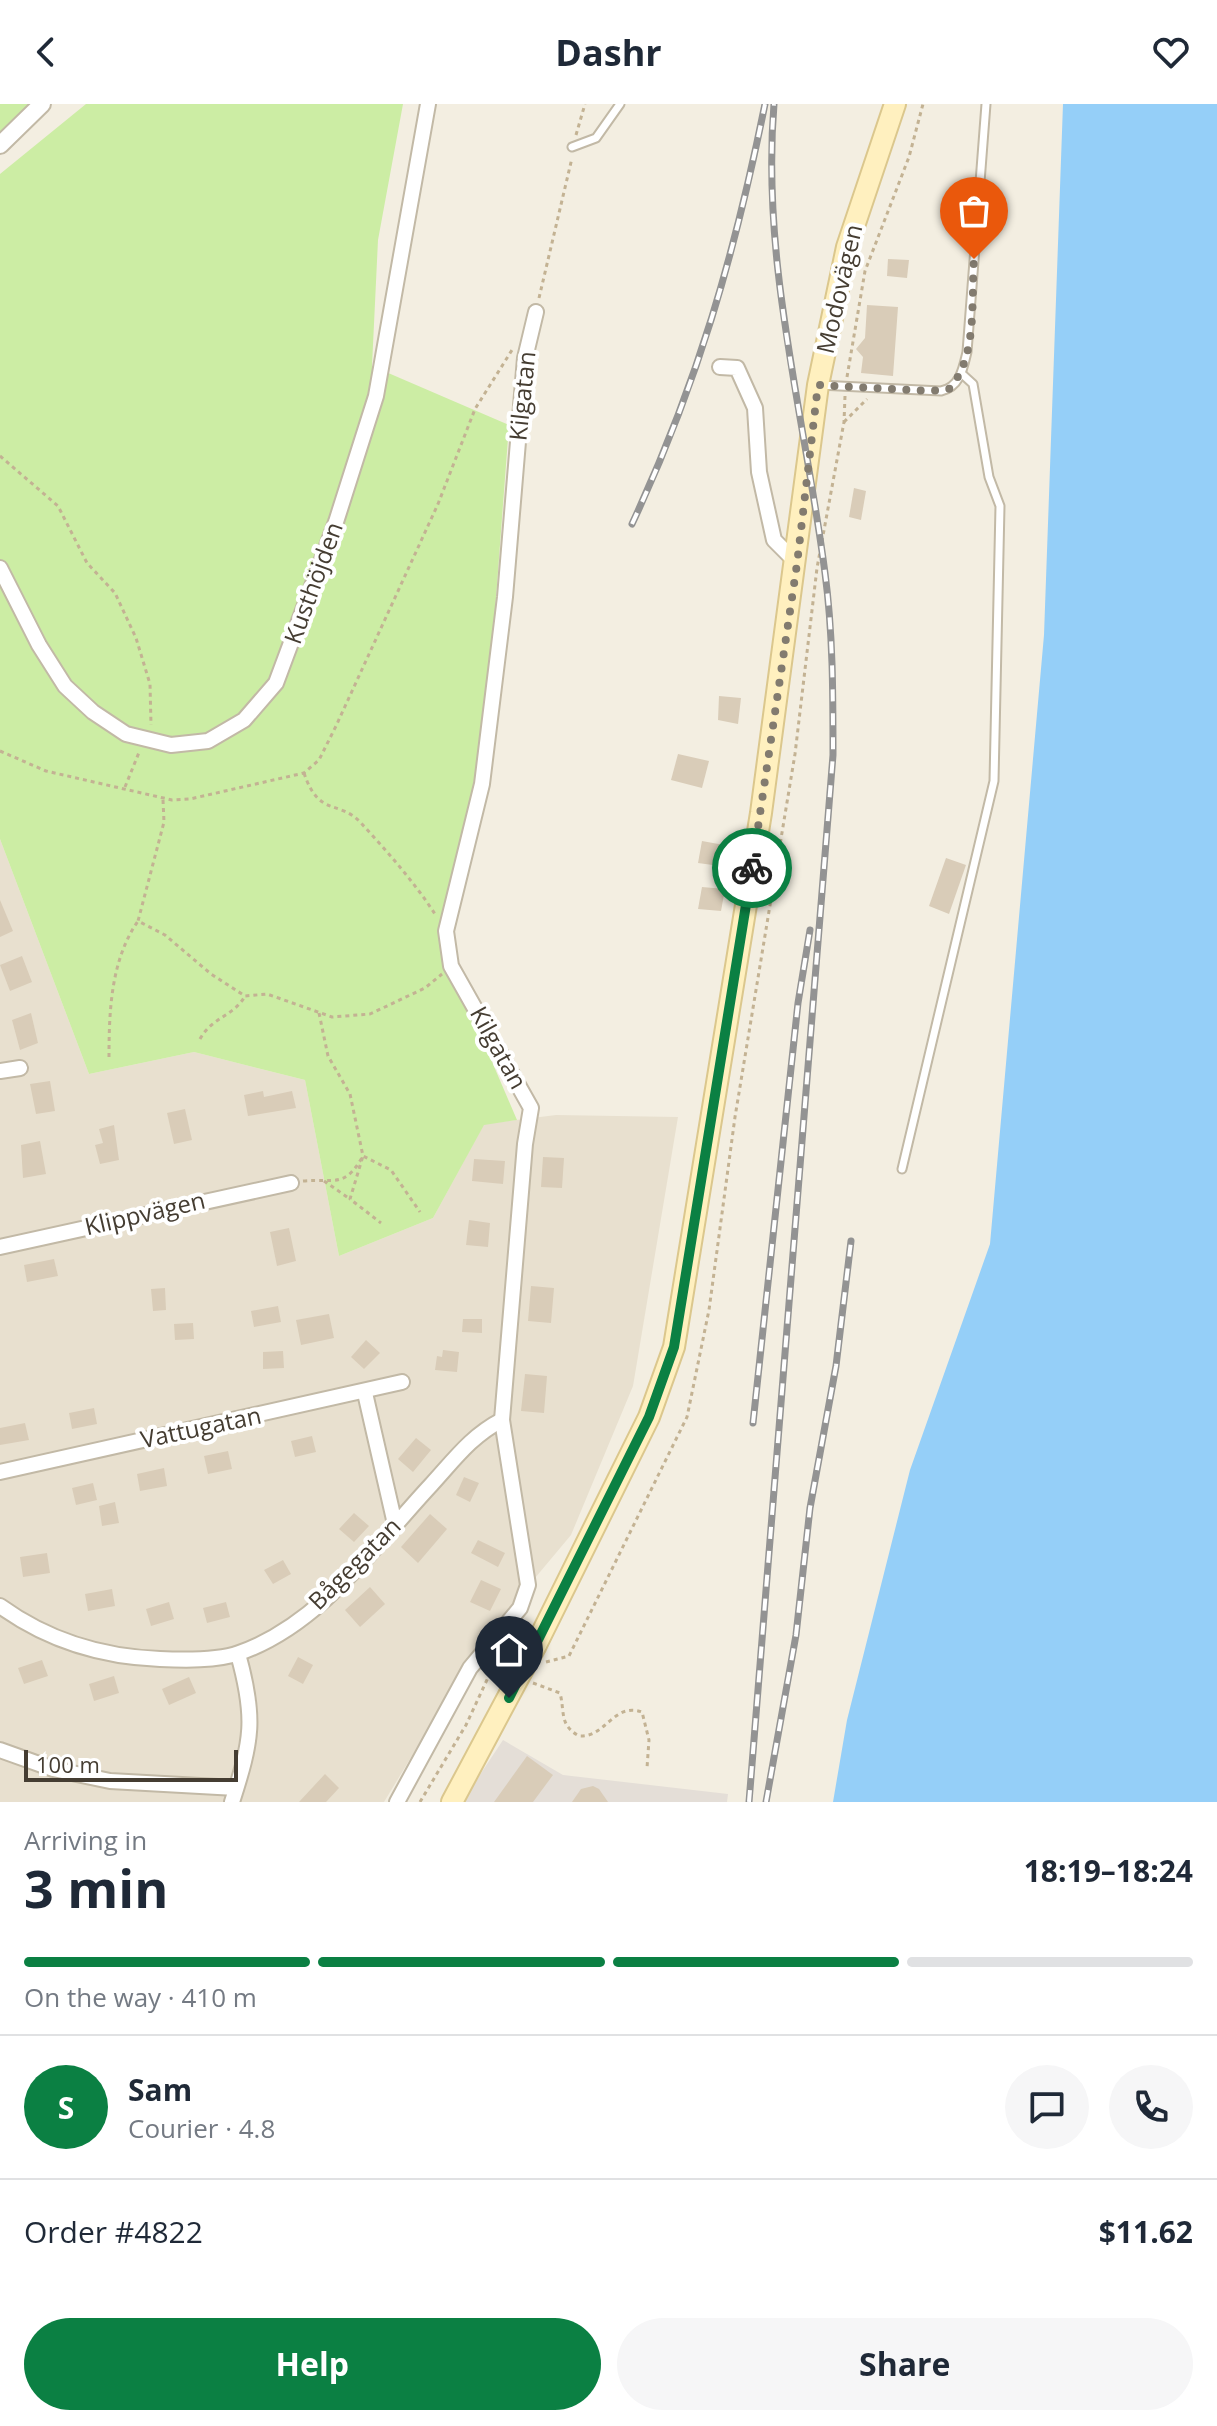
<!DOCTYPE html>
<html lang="en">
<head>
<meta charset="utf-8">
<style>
	:root { --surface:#fff; --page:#f6f6f7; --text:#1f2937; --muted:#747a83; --line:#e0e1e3; --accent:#0b8043 }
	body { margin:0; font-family:"Open Sans",sans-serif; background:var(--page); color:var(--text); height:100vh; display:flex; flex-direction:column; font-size:30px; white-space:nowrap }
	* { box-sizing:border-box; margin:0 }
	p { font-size:26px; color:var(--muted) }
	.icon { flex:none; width:44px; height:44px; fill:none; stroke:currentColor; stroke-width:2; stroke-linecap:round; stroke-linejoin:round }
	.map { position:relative; height:1698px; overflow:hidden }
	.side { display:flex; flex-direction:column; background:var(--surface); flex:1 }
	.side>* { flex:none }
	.scale { position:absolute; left:24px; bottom:20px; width:214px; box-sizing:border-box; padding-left:8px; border:4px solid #453d32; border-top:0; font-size:22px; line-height:28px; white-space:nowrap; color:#453d32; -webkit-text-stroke:6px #fff; paint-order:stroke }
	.pin { position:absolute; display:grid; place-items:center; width:68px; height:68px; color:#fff; margin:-82px -34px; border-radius:50% 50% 50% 0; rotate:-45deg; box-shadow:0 0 8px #0007 }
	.pin .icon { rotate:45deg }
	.courier { position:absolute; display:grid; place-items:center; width:80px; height:80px; margin:-40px; border:6px solid #0b8043; border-radius:50%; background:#fff; color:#222; box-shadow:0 2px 10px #0007 }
	.overview em { font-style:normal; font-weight:700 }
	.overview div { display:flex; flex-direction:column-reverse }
	.overview { display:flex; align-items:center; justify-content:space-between; height:136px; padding:0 24px }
	h1 { font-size:52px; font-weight:700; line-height:60px }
	.bar { display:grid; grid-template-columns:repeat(4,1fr); gap:12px 8px; align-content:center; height:96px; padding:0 24px }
	.bar i { height:10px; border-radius:6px; background:var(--line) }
	.bar .on { background:var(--accent) }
	.bar p { grid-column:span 4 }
	.line { display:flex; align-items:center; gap:20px; padding:0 24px; border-top:2px solid var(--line) }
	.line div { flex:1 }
	.round { display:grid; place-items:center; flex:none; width:84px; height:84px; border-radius:42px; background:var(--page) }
	.action { display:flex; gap:16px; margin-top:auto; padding:16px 24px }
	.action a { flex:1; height:92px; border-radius:48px; background:var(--accent); color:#fff; font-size:32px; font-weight:700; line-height:92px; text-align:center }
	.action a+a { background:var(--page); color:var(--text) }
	header { display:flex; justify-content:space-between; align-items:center; height:104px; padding:0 24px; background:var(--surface); font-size:36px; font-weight:700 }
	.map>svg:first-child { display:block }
	.residential { fill:#e8e0cf }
	.industrial { fill:#e4ded7 }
	.green { fill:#cceda4 }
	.water { fill:#95cff8 }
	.building { fill:#d9ccb8 }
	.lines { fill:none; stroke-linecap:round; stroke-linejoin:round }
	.service-casing { stroke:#c2b9a6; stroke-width:11 }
	.minor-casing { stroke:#c2b9a6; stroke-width:18 }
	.tertiary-casing { stroke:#c2b9a6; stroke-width:20 }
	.secondary-casing { stroke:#dbc78d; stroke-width:24 }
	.path { stroke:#c3b293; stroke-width:3; stroke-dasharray:4 4; stroke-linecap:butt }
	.service { stroke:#fff; stroke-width:7 }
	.minor { stroke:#fff; stroke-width:14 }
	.tertiary { stroke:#fff; stroke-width:16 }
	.secondary { stroke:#fff0bf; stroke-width:20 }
	.rail-casing { stroke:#939393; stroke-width:7 }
	.rail { stroke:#fff; stroke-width:4; stroke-dasharray:12; stroke-linecap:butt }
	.secondary-bridge-casing { stroke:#dbc78d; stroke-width:24; stroke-linecap:butt }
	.secondary-bridge { stroke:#fff0bf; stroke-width:20 }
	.done { stroke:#827b6f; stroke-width:8; stroke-dasharray:0 14.4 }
	.route { stroke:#0b8043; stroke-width:10 }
	.labels { text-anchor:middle; stroke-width:8; stroke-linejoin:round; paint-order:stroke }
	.street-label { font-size:24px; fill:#453d32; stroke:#fff }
</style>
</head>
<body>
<header><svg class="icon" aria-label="back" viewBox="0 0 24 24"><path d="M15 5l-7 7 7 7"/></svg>Dashr<svg class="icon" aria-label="heart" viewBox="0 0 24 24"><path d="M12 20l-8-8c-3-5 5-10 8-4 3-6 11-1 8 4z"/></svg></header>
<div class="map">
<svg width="1217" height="1698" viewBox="0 0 1217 1698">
	<rect width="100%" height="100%" fill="#f3eee1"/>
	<polygon class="residential" points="0,735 89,970 194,948 305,976 339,1152 433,1114 484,1020 556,1011 678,1013 633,1282 571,1431 479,1541 384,1698 0,1698"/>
	<polygon class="industrial" points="503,1636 563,1671 728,1690 727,1698 462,1698"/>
	<g class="green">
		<polygon points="0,0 39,0 0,35"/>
		<polygon points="86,0 403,0 378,136 372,262 509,321 482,680 447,815 451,862 517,1016 484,1021 433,1114 339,1152 305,976 194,948 89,970 0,735 0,70"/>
	</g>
	<polygon class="water" points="1063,0 1217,0 1217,1698 833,1698 847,1616 910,1366 990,1140 1044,531"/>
	<g class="building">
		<polygon points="888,155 909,156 907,174 887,172"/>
		<polygon points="867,201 898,203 893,272 861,269 863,253 856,245 865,234"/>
		<polygon points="854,384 866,387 861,416 849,413"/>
		<polygon points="719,592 741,594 738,620 718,616"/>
		<polygon points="678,650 709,657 702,684 671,676"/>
		<polygon points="702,737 724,741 720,762 698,759"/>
		<polygon points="946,754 966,761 949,810 929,802"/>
		<polygon points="702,783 725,785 721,807 698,805"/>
		<polygon points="0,796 13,827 0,833"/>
		<polygon points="22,852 32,878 10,887 0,861"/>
		<polygon points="31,909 38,939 20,946 12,916"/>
		<polygon points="50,977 55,1007 36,1010 30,980"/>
		<polygon points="263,987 264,993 292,987 296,1004 248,1012 244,991"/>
		<polygon points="185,1005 192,1036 174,1040 167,1009"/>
		<polygon points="114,1021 119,1056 100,1060 95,1041 103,1039 99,1025"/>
		<polygon points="40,1037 46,1070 23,1074 21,1041"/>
		<polygon points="543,1053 564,1054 562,1084 541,1083"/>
		<polygon points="474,1055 505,1057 503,1080 472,1077"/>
		<polygon points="469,1116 490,1119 488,1143 466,1141"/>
		<polygon points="289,1124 296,1157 277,1162 270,1128"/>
		<polygon points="54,1155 58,1172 27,1178 24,1161"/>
		<polygon points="531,1182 554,1184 551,1219 528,1217"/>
		<polygon points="165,1184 166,1206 153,1207 151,1185"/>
		<polygon points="278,1202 281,1218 254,1223 251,1207"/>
		<polygon points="329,1210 334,1234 301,1241 296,1216"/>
		<polygon points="463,1215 482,1215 482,1229 462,1228"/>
		<polygon points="193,1219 194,1235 175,1236 174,1220"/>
		<polygon points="366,1236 380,1249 364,1265 351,1253"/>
		<polygon points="443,1246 459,1248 457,1268 435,1266 437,1252 442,1253"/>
		<polygon points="283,1247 284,1264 263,1265 263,1248"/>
		<polygon points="525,1270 547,1272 544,1309 521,1307"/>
		<polygon points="94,1304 97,1320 72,1325 69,1309"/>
		<polygon points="25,1319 29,1336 0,1341 0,1324"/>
		<polygon points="312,1332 316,1348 295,1353 291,1337"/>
		<polygon points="416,1334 431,1346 413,1368 398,1355"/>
		<polygon points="228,1347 232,1365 208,1370 204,1352"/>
		<polygon points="164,1364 167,1382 140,1387 137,1370"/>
		<polygon points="464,1373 479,1379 470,1398 456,1391"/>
		<polygon points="93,1379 97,1396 76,1401 72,1384"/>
		<polygon points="115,1398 119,1419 102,1422 99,1402"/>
		<polygon points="354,1409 369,1422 354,1438 339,1425"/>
		<polygon points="430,1410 447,1425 418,1459 401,1443"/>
		<polygon points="478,1436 505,1449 498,1463 471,1449"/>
		<polygon points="47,1449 50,1469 23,1473 20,1453"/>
		<polygon points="283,1456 291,1470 273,1480 264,1466"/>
		<polygon points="481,1476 501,1485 490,1507 470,1498"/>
		<polygon points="370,1483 385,1500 360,1523 345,1506"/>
		<polygon points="112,1485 115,1502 88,1507 85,1490"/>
		<polygon points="169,1498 174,1515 151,1522 146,1505"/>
		<polygon points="226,1498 230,1513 207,1519 203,1504"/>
		<polygon points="298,1553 313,1561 303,1580 288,1572"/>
		<polygon points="42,1556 48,1572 24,1580 18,1564"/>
		<polygon points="114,1572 119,1589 94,1597 89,1580"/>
		<polygon points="189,1573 196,1589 169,1601 162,1585"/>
		<polygon points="527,1652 553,1671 533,1698 494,1698"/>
		<polygon points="325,1670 339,1684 326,1698 299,1698"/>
		<polygon points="593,1682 599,1685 608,1698 572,1698 581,1685"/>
	</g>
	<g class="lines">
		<g class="service-casing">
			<g id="service">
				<polyline points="572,43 596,34 620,0"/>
				<path d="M819,281L941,287C960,283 963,265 967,248L986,0"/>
				<polyline points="902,1065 994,677 1000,402 989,373 973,280 962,270"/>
			</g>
		</g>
		<g class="minor-casing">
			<g id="minor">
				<polyline points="720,263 737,264 755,304 759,368 774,436 797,459"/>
				<polyline points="0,464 39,541 65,582 93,608 126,630 171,641 208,637 244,616 276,579 336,418 376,292 428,0"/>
				<polyline points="0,967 20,964"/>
				<polyline points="0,1143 291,1079"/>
				<polyline points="365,1289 395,1420"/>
				<polyline points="0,1368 402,1278"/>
				<path d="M0,1502C47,1536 102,1553 160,1555C183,1556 217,1557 239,1549C320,1521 375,1441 431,1381C454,1356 471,1332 502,1316"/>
				<polyline points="0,1646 53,1665 110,1677 236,1684"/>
				<path d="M232,1698C252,1636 256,1614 238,1550"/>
				<polyline points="397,1698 470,1564 520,1504 528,1481 502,1316 525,1040 531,1004 451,862 446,827 482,680 505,493 525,254 536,208"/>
			</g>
		</g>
		<g class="tertiary-casing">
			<polyline id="tertiary" points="0,41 42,0"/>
		</g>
		<g class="secondary-casing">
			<g id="secondary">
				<polyline points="536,1541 649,1313 674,1243 761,709 818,281 847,143 895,0"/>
				<polyline points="452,1698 523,1565"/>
			</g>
		</g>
		<g class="path">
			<polyline points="576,31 585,0"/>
			<polyline points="539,194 572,54"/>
			<polyline points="847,273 865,167 909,53 923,0"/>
			<polyline points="844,318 867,295"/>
			<polyline points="0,352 58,402 87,459 115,489 136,534 150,580 151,621"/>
			<polyline points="0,647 46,667 172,696 190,695 304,669 319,656 336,622 438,400 475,305 512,246"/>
			<path d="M304,669C319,714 339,695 361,719C387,747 414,778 435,810"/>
			<polyline points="125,683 140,646"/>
			<polyline points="163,696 164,718 138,817 165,831 211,870 245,892 267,890 332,913 370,910 425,884 442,870"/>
			<polyline points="319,909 328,952 350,990 363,1052 391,1066 420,1108"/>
			<path d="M200,935C212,913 234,912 245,892"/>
			<path d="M109,953C109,906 111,856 138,817"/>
			<path d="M303,1077C335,1074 344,1085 363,1052L350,1095L381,1119"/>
			<polyline points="324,1077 350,1095"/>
			<polyline points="546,1558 569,1552 687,1313 709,1206 735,1013 795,650 817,464 844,318 845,292"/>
			<path d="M533,1579L560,1589C565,1608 559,1621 579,1632C606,1634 613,1598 642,1608L649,1636L647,1664"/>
			<polyline points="420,1698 466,1621 492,1565 510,1556"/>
		</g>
		<use href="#service" class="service"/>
		<use href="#minor" class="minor"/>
		<use href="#tertiary" class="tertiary"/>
		<use href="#secondary" class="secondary"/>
		<g class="rail-casing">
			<g id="rail">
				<path d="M632,420C698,278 734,153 765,0"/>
				<polyline points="753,1319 798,899 810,826"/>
				<path d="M749,1698L833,651C833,590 833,529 825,469C805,314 761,158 774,0"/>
				<polyline points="766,1698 796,1531 810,1404 836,1262 851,1137"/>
			</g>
		</g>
		<use href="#rail" class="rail"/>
		<g class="secondary-bridge-casing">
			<polyline id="secondary-bridge" points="523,1565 536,1541"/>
		</g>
		<use href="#secondary-bridge" class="secondary-bridge"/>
	</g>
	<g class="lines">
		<path class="done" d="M752,764L797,460L818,281L930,287L949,285C978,254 971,195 974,155"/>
		<polyline class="route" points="509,1594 649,1313 674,1243 752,764"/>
	</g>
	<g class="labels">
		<g class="street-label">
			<text transform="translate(840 185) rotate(-77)" y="8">Modovägen</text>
			<text transform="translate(523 292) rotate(-84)" y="8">Kilgatan</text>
			<text transform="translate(314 479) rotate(-70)" y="8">Kusthöjden</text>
			<text transform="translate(498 944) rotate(61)" y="8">Kilgatan</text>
			<text transform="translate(145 1110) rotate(-13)" y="8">Klippvägen</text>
			<text transform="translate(201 1324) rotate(-12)" y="8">Vattugatan</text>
			<text transform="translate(355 1460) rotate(-45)" y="8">Bågegatan</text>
		</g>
	</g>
</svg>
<div class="scale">100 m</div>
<div class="pin" style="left:974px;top:155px;background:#ea580c"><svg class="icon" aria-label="bag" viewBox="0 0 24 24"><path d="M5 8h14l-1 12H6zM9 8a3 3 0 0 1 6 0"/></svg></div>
<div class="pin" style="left:509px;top:1594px;background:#1f2937"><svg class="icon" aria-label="home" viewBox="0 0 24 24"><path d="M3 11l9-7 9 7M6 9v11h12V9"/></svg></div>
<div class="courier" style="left:752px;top:764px"><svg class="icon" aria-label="bike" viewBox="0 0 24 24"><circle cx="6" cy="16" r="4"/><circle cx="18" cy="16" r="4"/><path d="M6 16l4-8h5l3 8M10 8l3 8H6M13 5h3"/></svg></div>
</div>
<section class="side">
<div class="overview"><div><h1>3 min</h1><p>Arriving in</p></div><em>18:19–18:24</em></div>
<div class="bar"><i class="on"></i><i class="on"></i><i class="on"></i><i></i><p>On the way · 410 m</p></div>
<div class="line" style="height:144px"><b class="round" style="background:var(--accent);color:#fff">S</b><div><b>Sam</b><p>Courier · 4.8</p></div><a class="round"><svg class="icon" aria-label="chat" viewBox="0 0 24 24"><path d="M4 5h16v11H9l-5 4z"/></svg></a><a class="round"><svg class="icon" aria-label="phone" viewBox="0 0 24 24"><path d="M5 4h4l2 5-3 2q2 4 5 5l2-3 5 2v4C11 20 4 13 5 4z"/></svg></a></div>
<div class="line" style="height:104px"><div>Order #4822</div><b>$11.62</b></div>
<div class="action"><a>Help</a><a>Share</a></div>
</section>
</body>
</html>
